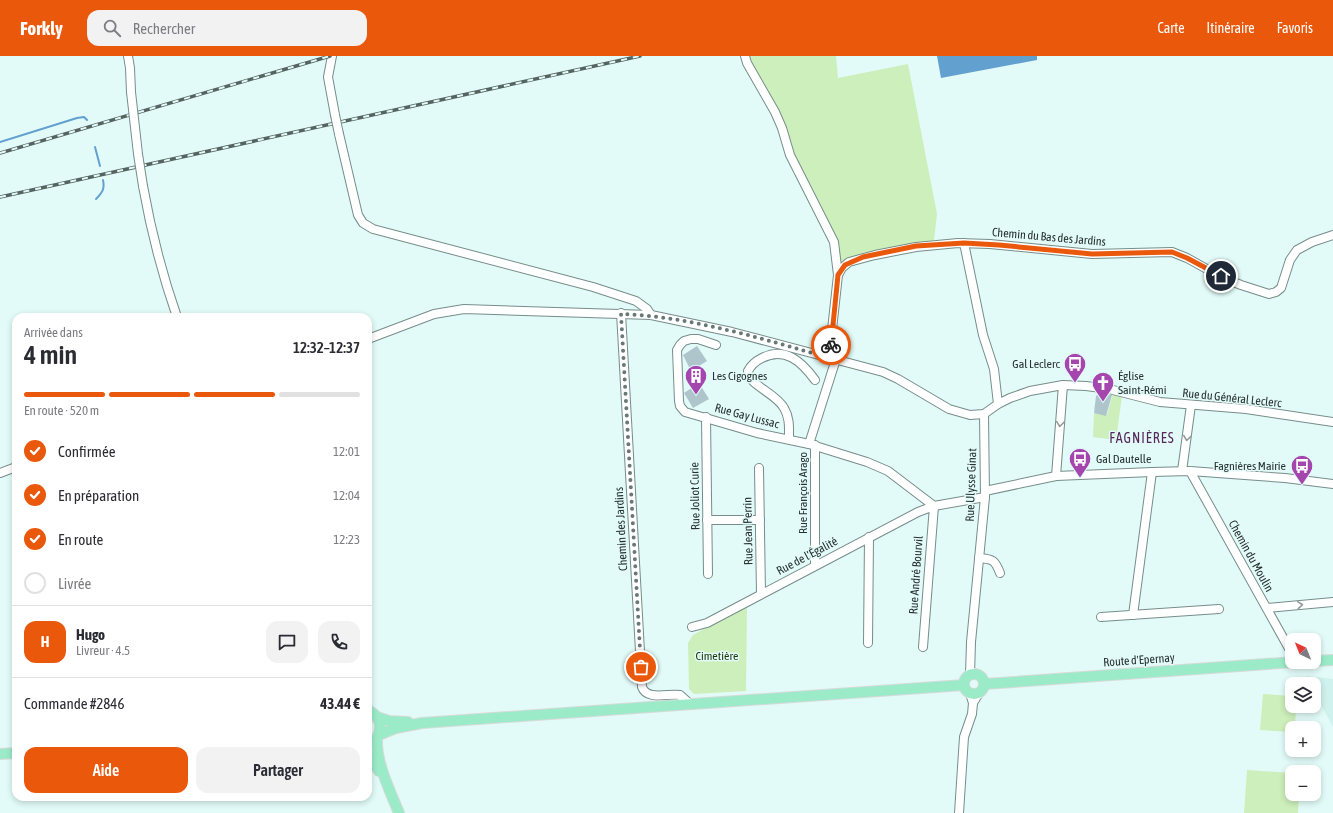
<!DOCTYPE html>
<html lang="fr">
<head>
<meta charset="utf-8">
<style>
	:root { --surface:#fff; --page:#f2f2f3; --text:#2b2b33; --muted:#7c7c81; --line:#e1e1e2; --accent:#ea580c }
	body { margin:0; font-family:"Asap Condensed",sans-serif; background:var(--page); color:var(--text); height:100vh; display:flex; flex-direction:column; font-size:15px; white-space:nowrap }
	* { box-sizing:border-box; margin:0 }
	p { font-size:13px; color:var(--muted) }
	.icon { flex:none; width:22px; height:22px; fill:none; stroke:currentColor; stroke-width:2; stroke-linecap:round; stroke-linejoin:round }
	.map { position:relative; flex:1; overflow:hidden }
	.panel { position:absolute; left:12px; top:257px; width:360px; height:488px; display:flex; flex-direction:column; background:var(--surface); border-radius:12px; box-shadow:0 2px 6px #0003 }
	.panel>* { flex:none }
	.needle { width:26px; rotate:317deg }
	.controls { position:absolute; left:1285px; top:577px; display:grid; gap:8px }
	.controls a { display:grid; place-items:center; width:36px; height:36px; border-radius:8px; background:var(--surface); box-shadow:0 2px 6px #0003; font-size:20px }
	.pin { position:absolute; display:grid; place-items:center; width:34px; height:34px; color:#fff; margin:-17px; border:2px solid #fff; border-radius:50%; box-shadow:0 1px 4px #0007 }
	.courier { position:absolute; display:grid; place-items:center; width:40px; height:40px; margin:-20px; border:3px solid #ea580c; border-radius:50%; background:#fff; color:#222; box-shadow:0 1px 5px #0007 }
	.overview em { font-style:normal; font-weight:600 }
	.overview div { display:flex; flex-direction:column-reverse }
	.overview { display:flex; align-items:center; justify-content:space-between; height:68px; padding:0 12px }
	h1 { font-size:26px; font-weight:600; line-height:30px }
	.bar { display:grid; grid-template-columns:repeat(4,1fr); gap:6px 4px; align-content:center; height:48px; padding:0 12px }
	.bar i { height:5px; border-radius:3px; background:var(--line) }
	.bar .selected { background:var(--accent) }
	.bar p { grid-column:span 4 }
	.line { display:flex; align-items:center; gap:10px; padding:0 12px; border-top:1px solid var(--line) }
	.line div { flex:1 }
	.round { display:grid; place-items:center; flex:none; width:42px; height:42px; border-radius:12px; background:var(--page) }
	ol { padding:0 12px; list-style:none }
	li { display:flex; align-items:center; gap:12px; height:44px }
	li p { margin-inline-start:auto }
	li .icon { padding:4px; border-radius:50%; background:var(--accent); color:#fff; stroke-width:4 }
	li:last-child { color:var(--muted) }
	li i { width:22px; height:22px; border:2px solid var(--line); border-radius:50% }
	.action { display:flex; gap:8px; margin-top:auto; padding:8px 12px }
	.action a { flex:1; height:46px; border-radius:12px; background:var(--accent); color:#fff; font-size:16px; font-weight:600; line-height:46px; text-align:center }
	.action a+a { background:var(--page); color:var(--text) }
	header { display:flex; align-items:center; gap:24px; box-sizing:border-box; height:56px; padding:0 20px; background:var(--accent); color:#fff }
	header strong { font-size:19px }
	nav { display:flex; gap:22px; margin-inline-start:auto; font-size:14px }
	.search { width:280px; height:36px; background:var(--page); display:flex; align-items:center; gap:10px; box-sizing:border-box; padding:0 14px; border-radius:12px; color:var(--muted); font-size:15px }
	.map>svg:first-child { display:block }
	.built { fill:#cff2ee }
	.green { fill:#cdefbb }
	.water { fill:#62a0d0 }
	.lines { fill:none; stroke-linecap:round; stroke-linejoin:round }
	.stream { stroke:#62a0d0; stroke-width:2 }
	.building { fill:#aec5cb }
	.minor-casing { stroke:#768d8b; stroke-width:10 }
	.major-casing { stroke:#d8dada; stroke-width:12 }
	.minor { stroke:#fff; stroke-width:8 }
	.major { stroke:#9bebc8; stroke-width:10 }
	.rail-casing { stroke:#556361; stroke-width:3.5 }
	.rail { stroke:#e2fbf8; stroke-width:2; stroke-dasharray:6; stroke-linecap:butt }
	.minor-bridge-casing { stroke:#768d8b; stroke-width:10; stroke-linecap:butt }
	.minor-bridge { stroke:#fff; stroke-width:8 }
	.oneway { stroke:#939898 }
	.done { stroke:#687876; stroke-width:4; stroke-dasharray:0 7.2 }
	.route { stroke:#ea580c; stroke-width:5 }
	.labels { text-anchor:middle; stroke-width:3; stroke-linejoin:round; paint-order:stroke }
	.street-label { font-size:12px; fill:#273130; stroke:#e2fbf8 }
	.poi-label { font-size:12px; fill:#273130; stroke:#e2fbf8; text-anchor:start }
	.park-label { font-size:12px; fill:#1b3508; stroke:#e2fbf8 }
	.quarter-label { font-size:14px; letter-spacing:1px; fill:#56275a; stroke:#e2fbf8 }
</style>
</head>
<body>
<header>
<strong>Forkly</strong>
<div class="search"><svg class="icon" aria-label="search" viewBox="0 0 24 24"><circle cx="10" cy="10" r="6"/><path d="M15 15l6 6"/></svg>Rechercher</div>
<nav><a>Carte</a><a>Itinéraire</a><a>Favoris</a></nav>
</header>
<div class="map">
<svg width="1333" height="757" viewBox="0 0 1333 757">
	<rect width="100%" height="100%" fill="#e2fbf8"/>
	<polygon class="built" points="1306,620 1333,623 1333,671 1314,636 1314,628 1310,628"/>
	<g class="green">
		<polygon points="743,0 836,0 838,22 908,8 937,158 934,184 842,212 761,32"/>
		<polygon points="1113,337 1122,340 1116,384 1093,381 1094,357 1107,359"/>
		<polygon points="747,549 746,635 694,638 689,633 688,587 693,579"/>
		<polygon points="1263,638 1292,640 1292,650 1296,650 1295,672 1292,672 1292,676 1260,674"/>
		<polygon points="1247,714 1292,717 1292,738 1299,738 1298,757 1244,757"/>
	</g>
	<polygon class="water" points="937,0 1037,0 1037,4 941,22"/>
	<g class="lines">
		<g class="stream">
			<polyline points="0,86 77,62 84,61 87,64"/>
			<polyline points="95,91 100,110"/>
			<path d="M96,143C102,137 105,133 103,124"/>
		</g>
	</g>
	<g class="building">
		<polygon points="697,290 707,305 691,315 683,299"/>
		<polygon points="699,327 709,343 693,352 684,337"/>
		<polygon points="1099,337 1112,339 1106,360 1094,357 1096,340"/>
	</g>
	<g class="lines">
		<g class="minor-casing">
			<g id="minor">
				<polyline points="128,0 130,12 131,36"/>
				<polyline points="332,0 328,21 335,59"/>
				<polyline points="745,0 747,7 775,56 782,72 790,99 834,186 838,219 829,301"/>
				<polyline points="339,78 358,159 363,167 373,173 593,231 636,245 647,253 651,259"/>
				<path d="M143,130C151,175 162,218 177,261"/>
				<polyline points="964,187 983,279 994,313 998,348"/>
				<polyline points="838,219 842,212 849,206 875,199 916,191 958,187 990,188 1092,198 1172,196 1187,202 1221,221 1241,229 1269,238 1276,236 1281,232 1290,204 1297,194 1312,186 1333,179"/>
				<path d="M621,257L642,631C647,645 669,637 680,639L690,648"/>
				<polyline points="368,283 434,258 464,253 651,259 732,276 883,316 898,323 949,353 970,359 984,358 998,348 1010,342 1030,335 1063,329 1086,330 1109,333 1160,346 1246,353 1333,366"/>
				<polyline points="716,289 698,283 691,283 684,285 680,289 677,294 679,345 680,350 685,356 757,377 809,388 867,406 888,415 934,450 985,441"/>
				<polyline points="706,361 708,518"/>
				<path d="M789,383C789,372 790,362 784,352C776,337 748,329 748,315C751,309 756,305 762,302C785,290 802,306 815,324"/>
				<polyline points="809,388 836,303"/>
				<polyline points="759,412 761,538"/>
				<polyline points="1182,415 1191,349"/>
				<polyline points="1190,415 1291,596"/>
				<polyline points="0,417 16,411"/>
				<polyline points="1056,420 1063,329"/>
				<polyline points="985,435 1056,420 1152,416 1190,415 1285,422 1333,428"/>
				<polyline points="707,464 760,464"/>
				<path d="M979,502C993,503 995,504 1000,517"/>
				<polyline points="815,509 815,389"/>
				<polyline points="1267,552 1333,546"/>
				<polyline points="1133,559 1152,416"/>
				<polyline points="1101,561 1219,553"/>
				<polyline points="692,571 707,567 918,456 934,450 923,591"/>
				<polyline points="868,587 869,481"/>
				<polyline points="970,619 971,586 985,441 984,358"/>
				<polyline points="970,637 973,647 979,637"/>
				<polyline points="959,757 964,681 972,658 973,647"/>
			</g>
		</g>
		<g class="major-casing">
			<g id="major">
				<polyline points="1314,605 1333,604"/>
				<circle cx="974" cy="628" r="10"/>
				<polyline points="985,628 1295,606"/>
				<path d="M368,654C384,662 384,681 368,689"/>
				<polyline points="377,661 389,665 408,666"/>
				<polyline points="379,679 396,672 422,667 964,629"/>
				<path d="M377,683C376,707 390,735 399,757"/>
				<polyline points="0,698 16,697"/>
				<polyline points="368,698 379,715"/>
			</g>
		</g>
		<use href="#minor" class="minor"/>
		<use href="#major" class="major"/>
		<g class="rail-casing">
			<g id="rail">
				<polyline points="0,97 330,0"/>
				<polyline points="0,141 640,0"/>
			</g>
		</g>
		<use href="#rail" class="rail"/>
		<g class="minor-bridge-casing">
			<g id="minor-bridge">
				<polyline points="131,36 138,98 143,130"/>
				<polyline points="335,59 339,78"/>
			</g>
		</g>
		<use href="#minor-bridge" class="minor-bridge"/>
	</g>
	<defs><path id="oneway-chevron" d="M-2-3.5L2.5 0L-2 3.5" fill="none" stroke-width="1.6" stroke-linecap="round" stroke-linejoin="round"/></defs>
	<g class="oneway">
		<use href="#oneway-chevron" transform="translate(1060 368) rotate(97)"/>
		<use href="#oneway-chevron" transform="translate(1187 382) rotate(98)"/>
		<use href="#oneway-chevron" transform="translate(1300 549) rotate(-5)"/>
	</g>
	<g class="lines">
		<path class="done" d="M641,611L621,258C688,260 764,283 829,302L831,289"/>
		<polyline class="route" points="831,289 838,219 845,209 863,201 916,190 964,187 999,189 1092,198 1172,196 1187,202 1221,220"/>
	</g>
	<defs>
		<g id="bus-pin" transform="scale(1.15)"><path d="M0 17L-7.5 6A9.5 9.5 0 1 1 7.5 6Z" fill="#a545ae" stroke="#e2fbf8"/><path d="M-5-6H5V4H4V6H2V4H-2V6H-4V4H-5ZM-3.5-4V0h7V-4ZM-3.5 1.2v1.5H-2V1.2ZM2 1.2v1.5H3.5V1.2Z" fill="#fff"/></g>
		<g id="building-pin" transform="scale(1.15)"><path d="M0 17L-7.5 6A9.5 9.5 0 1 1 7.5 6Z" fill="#a545ae" stroke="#e2fbf8"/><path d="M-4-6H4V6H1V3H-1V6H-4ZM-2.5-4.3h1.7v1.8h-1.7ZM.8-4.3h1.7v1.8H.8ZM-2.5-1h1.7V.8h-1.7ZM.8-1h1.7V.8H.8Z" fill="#fff"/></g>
		<g id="church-pin" transform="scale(1.15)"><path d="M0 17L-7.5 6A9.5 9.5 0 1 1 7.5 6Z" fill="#a545ae" stroke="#e2fbf8"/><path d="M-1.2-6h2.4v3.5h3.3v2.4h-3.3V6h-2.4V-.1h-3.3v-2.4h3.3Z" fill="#fff"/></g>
	</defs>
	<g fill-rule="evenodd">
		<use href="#bus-pin" x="1075" y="308"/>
		<use href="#building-pin" x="696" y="320"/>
		<use href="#church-pin" x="1103" y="327"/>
		<use href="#bus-pin" x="1080" y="403"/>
		<use href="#bus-pin" x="1302" y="410"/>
	</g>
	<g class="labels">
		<g class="street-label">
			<text transform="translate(1049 181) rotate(5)" y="4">Chemin du Bas des Jardins</text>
			<text transform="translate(1232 342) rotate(6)" y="4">Rue du Général Leclerc</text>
			<text transform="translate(747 360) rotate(15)" y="4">Rue Gay Lussac</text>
			<text transform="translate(971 429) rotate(-88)" y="4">Rue Ulysse Ginat</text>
			<text transform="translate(803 437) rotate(-90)" y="4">Rue François Arago</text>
			<text transform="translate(695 440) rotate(-91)" y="4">Rue Joliot Curie</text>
			<text transform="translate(621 473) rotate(-93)" y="4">Chemin des Jardins</text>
			<text transform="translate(748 475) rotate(-91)" y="4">Rue Jean Perrin</text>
			<text transform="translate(807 500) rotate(-28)" y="4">Rue de l'Égalité</text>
			<text transform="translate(1251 500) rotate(61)" y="4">Chemin du Moulin</text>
			<text transform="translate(916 519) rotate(-86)" y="4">Rue André Bourvil</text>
			<text transform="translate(1139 604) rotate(-4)" y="4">Route d'Epernay</text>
		</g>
		<g class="poi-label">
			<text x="1060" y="312" text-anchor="end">Gal Leclerc</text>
			<text x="712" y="324">Les Cigognes</text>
			<text x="1118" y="324">Église<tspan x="1118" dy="14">Saint-Rémi</tspan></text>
			<text x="1096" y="407">Gal Dautelle</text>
			<text x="1286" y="414" text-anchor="end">Fagnières Mairie</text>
		</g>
		<g class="park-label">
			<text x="717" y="604">Cimetière</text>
		</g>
		<g class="quarter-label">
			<text x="1142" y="387">FAGNIÈRES</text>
		</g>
	</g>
</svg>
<div class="controls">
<a><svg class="needle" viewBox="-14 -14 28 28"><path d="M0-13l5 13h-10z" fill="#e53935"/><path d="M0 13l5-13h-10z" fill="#7c7c81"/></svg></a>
<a><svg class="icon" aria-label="layers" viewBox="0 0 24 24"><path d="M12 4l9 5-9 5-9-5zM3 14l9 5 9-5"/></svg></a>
<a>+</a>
<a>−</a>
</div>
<div class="pin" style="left:641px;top:611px;background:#ea580c"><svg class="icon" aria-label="bag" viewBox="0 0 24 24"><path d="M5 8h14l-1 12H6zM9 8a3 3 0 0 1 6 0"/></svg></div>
<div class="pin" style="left:1221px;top:220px;background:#1f2937"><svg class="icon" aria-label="home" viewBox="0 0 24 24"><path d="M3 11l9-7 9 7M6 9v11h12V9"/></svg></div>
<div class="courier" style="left:831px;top:289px"><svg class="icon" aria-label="bike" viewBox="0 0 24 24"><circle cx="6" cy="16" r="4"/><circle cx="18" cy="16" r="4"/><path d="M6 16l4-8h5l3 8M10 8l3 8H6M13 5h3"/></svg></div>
<section class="panel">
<div class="overview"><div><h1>4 min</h1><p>Arrivée dans</p></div><em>12:32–12:37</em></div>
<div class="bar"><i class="selected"></i><i class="selected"></i><i class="selected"></i><i></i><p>En route · 520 m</p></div>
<ol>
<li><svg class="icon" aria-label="check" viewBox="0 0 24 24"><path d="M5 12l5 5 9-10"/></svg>Confirmée<p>12:01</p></li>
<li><svg class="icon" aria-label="check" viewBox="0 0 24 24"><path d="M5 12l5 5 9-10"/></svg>En préparation<p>12:04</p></li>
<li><svg class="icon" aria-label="check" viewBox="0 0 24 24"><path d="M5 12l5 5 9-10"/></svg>En route<p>12:23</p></li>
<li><i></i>Livrée</li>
</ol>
<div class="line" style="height:72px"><b class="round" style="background:var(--accent);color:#fff">H</b><div><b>Hugo</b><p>Livreur · 4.5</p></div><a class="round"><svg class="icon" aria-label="chat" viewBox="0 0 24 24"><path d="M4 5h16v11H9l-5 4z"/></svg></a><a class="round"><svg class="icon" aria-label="phone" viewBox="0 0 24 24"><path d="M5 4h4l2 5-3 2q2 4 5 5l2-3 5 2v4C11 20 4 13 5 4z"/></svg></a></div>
<div class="line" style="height:52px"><div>Commande #2846</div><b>43.44 €</b></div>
<div class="action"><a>Aide</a><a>Partager</a></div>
</section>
</div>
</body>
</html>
